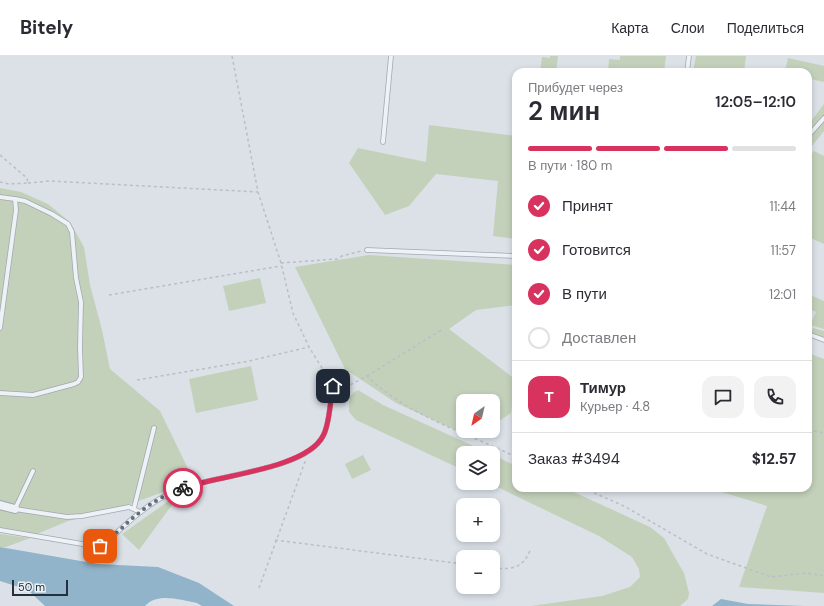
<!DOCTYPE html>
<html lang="ru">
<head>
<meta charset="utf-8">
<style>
	:root { --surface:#fff; --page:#f2f2f3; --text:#2b2b33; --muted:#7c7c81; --line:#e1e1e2; --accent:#d8335f }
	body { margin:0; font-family:"DM Sans",sans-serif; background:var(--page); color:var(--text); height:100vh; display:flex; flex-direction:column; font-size:15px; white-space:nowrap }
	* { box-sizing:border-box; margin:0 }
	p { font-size:13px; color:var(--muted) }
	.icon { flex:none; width:22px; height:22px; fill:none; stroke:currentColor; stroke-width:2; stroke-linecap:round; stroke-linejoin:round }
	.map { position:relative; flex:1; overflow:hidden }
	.panel { position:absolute; left:512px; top:12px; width:300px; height:424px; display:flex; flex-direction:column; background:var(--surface); border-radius:12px; box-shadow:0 2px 6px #0003 }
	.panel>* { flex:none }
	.needle { width:26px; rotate:214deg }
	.controls { position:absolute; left:456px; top:338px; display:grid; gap:8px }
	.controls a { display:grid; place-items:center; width:44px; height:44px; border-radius:8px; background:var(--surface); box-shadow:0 2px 6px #0003; font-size:20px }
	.scale { position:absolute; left:12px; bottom:10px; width:56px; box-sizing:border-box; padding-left:4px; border:2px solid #24303e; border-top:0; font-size:11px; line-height:14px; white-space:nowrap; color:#24303e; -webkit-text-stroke:3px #eaf0f4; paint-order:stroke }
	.pin { position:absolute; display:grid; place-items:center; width:34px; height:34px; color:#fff; margin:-17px; border-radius:8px; box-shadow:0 2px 6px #0006 }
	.courier { position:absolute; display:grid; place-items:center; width:40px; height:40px; margin:-20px; border:3px solid #d8335f; border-radius:50%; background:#fff; color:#222; box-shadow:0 1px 5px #0007 }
	.head em { font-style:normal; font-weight:600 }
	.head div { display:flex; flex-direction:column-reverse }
	.head { display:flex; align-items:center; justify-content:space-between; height:68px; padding:0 16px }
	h1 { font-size:26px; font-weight:600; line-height:30px }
	.bar { display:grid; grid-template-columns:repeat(4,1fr); gap:6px 4px; align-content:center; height:48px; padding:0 16px }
	.bar i { height:5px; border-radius:3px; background:var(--line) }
	.bar .current { background:var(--accent) }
	.bar p { grid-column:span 4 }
	.line { display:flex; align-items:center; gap:10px; padding:0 16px; border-top:1px solid var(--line) }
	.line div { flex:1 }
	.round { display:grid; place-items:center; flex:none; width:42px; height:42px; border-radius:12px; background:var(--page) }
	ol { padding:0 16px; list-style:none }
	li { display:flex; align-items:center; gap:12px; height:44px }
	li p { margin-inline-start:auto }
	li .icon { padding:4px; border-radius:50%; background:var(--accent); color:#fff; stroke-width:4 }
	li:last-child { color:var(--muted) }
	li i { width:22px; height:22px; border:2px solid var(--line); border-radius:50% }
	header { display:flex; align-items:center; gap:24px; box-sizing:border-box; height:56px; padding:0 20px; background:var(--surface); border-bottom:1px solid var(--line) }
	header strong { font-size:19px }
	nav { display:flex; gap:22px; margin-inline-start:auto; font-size:14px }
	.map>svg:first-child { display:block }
	.green { fill:#c3d1bb }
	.water { fill:#92b4ca }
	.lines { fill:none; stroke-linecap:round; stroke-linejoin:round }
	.lane-casing { stroke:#a0a8b1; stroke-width:5.5 }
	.street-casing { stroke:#a0a8b1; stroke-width:10 }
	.path { stroke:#b9bfc5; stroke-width:1.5; stroke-dasharray:3 3; stroke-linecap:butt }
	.lane { stroke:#eef1f5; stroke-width:4 }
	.street { stroke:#eef1f5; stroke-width:8 }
	.done { stroke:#646e79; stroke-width:4; stroke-dasharray:0 7.2 }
	.route { stroke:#d8335f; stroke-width:5 }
</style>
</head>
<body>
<header>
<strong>Bitely</strong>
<nav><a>Карта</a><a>Слои</a><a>Поделиться</a></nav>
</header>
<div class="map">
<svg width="824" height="550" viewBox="0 0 824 550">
	<rect width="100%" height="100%" fill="#dbe1e7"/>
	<g class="green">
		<polygon points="550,0 558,0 556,16 540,16 542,1 550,2"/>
		<polygon points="620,0 666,0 664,16 608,16 609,3 620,4"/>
		<polygon points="696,0 746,0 744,16 693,16"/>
		<polygon points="788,2 824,10 824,26 810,23 808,29 808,16 785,16"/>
		<polygon points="824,48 824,75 808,95 808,69"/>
		<polygon points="429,69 516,80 516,183 493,180 498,125 436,118 409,150 385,159 349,107 358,92 426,106"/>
		<polygon points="814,95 824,100 824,188 808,181 808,102"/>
		<polygon points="0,132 21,136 48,148 70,166 84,191 90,229 102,274 110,313 160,355 194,425 116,453 68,465 37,478 0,473"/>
		<polygon points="369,199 516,209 516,249 476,254 449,273 515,323 511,357 493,369 493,345 463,345 463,375 484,375 473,382 396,347 345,313 295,211"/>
		<polygon points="260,222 266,247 229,255 223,230"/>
		<polygon points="808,238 824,245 824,273 810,269 816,256 808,252"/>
		<polygon points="813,272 824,275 824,284 810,279"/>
		<polygon points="808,297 824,303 824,537 739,531 767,450 709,432 808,432"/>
		<polygon points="251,310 258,344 196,357 189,323"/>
		<path d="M358,334L383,349L489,397H463V414L356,364L349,356C349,346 348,338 358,334Z"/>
		<polygon points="363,399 371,414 352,423 345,408"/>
		<polygon points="493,399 516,410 516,432 565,432 650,471 664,482 677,505 684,517 689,537 688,543 680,550 531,550 602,540 630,531 640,521 639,513 632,501 599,480 489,427 493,427"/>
		<polygon points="170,444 174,446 139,494 122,478"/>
		<polygon points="0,478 30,482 6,491 0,491"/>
	</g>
	<g class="water">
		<path d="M0,491L98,508L158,511L199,527L234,550H202L197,547C181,544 157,536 145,550H45L28,534L0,525Z"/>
		<polygon points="721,543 748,548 805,550 712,550"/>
	</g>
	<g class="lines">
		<g class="lane-casing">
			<g id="lane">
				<polyline points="687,16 689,0"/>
				<polyline points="808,80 824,62"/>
				<polyline points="383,86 391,0"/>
				<polyline points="0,141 15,143 16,154 0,272"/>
				<polyline points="367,194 516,200"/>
				<polyline points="808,278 824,284"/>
				<polyline points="0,337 33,339 74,328 78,326 81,321 80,291 81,246 76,222 72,176 68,168 52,158 25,145 15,143"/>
				<polyline points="33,415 15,453 67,461 82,460 129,451 140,456"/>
				<polyline points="134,452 154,372"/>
				<path d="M0,474L100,491C110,486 115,477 123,471C138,457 156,443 175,435C210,419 306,415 323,380C330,368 330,344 333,330"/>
			</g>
		</g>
		<g class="street-casing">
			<polyline id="street" points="0,449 15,453"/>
		</g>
		<g class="path">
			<polyline points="232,0 258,136 281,207 293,257 309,291 330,325"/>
			<polyline points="0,99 27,122 28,127 9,128 0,126"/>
			<polyline points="28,127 50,125 258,136"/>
			<polyline points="281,207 337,203 342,200 361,195"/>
			<polyline points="109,239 281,210"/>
			<polyline points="367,320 443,273"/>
			<polyline points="137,324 249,305 309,291"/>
			<path d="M339,332L348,330L367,320C408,360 465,376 516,401"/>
			<polyline points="814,375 824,377"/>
			<polyline points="583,432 624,450 707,498 771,521 807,517 824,520"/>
			<polyline points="275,484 463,508"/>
			<path d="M493,512C513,514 524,512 531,492"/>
			<polyline points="259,532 306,403"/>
		</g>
		<use href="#lane" class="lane"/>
		<use href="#street" class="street"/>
	</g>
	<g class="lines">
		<path class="done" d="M100,490C109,486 114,478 122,472C139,455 160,440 183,432"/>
		<path class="route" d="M183,432C216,420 306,413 323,380C330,368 330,344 333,330"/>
	</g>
</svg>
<div class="controls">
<a><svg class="needle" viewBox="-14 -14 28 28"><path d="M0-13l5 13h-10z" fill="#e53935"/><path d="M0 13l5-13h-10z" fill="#7c7c81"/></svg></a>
<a><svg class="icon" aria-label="layers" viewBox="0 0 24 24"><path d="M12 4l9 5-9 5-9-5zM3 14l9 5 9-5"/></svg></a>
<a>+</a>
<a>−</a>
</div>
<div class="scale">50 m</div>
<div class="pin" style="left:100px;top:490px;background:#ea580c"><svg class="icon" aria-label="bag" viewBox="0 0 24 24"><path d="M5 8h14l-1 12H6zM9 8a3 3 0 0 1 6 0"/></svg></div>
<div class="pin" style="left:333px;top:330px;background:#1f2937"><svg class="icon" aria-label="home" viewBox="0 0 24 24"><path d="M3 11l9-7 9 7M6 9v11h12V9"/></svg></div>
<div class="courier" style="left:183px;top:432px"><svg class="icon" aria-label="bike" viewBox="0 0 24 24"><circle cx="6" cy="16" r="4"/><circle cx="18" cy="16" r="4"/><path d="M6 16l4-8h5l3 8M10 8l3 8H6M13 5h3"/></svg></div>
<section class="panel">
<div class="head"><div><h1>2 мин</h1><p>Прибудет через</p></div><em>12:05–12:10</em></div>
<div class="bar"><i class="current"></i><i class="current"></i><i class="current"></i><i></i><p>В пути · 180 m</p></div>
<ol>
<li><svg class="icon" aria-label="check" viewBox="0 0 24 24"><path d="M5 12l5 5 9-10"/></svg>Принят<p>11:44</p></li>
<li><svg class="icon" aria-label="check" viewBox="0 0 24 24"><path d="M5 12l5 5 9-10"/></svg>Готовится<p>11:57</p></li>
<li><svg class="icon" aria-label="check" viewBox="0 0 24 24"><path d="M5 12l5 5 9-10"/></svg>В пути<p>12:01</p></li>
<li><i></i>Доставлен</li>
</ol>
<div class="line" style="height:72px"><b class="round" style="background:var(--accent);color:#fff">Т</b><div><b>Тимур</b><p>Курьер · 4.8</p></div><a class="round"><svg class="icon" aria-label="chat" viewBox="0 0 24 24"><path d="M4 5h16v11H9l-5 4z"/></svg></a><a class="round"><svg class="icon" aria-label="phone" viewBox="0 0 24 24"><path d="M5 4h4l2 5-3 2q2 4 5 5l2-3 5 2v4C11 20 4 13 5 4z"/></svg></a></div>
<div class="line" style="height:52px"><div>Заказ #3494</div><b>$12.57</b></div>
</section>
</div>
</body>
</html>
